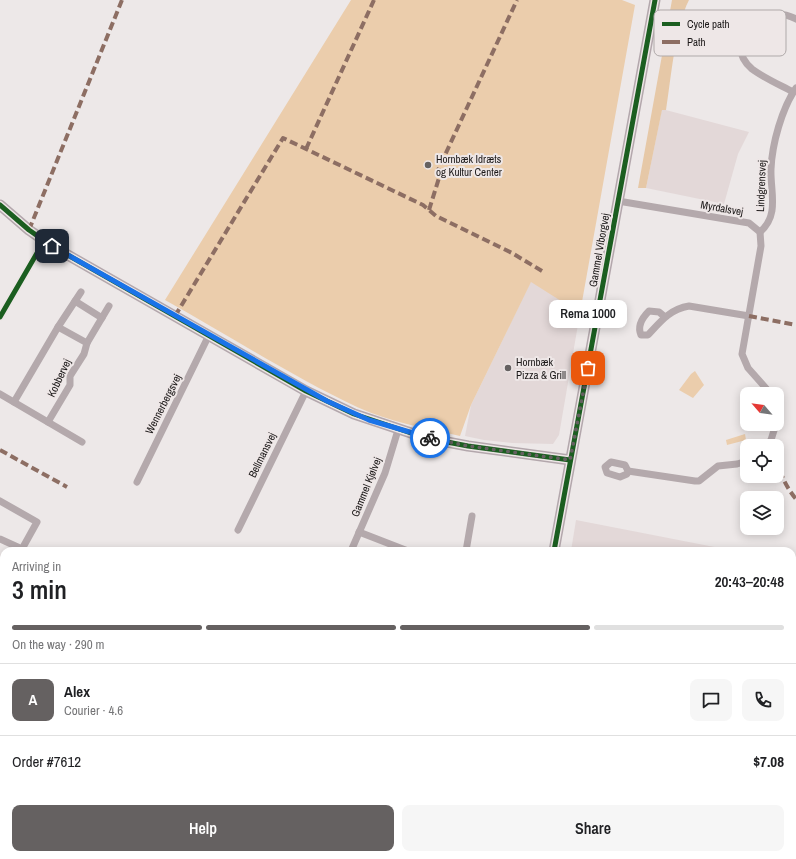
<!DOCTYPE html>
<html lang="en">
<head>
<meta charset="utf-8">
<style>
	:root { --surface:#fff; --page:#f6f6f6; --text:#202124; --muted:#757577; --line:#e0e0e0; --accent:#656161 }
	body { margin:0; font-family:"Archivo Narrow",sans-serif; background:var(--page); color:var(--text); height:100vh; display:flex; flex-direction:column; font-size:15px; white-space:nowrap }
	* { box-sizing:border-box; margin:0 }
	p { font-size:13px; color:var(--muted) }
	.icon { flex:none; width:22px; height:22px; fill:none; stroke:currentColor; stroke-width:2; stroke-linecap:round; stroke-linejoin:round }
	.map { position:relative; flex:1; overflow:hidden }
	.drawer { position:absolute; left:0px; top:547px; width:796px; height:312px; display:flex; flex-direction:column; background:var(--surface); border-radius:12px 12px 0 0; box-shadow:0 2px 10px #0003 }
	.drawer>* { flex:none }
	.needle { width:26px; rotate:298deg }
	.buttons { position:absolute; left:740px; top:387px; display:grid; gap:8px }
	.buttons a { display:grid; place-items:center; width:44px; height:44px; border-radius:8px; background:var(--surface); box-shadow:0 2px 10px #0003; font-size:20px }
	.pin { position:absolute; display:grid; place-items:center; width:34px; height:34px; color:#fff; margin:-17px; border-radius:8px; box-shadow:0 2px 6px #0006 }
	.courier { position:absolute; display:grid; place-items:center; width:40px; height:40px; margin:-20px; border:3px solid #1a73e8; border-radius:50%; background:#fff; color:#222; box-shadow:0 1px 5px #0007 }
	.bubble { position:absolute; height:28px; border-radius:8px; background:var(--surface); box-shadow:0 2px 10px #0003; font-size:13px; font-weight:600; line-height:28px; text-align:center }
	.headline em { font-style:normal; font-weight:600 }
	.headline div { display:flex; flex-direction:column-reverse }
	.headline { display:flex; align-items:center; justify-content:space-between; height:68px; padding:0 12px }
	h1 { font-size:26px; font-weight:600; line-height:30px }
	.bar { display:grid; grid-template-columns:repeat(4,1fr); gap:6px 4px; align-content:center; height:48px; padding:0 12px }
	.bar i { height:5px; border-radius:3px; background:var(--line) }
	.bar .selected { background:var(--accent) }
	.bar p { grid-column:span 4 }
	.line { display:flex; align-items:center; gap:10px; padding:0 12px; border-top:1px solid var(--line) }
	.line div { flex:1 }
	.round { display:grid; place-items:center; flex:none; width:42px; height:42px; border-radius:8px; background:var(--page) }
	.cta { display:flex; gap:8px; margin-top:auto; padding:8px 12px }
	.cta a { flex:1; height:46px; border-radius:8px; background:var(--accent); color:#fff; font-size:16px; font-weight:600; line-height:46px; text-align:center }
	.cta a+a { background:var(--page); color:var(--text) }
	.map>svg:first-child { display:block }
	.built { fill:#e3d8d8 }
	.green { fill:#ebcdac }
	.forest { fill:#e6c8a7 }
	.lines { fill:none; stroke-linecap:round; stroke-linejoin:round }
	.street { stroke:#b4a9ac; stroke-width:7 }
	.secondary { stroke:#b3a7ac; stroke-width:11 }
	.quiet { stroke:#8d6e63; stroke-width:4; stroke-dasharray:8 4; stroke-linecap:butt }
	.cycleway-casing { stroke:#eee7e7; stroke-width:8 }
	.cycleway { stroke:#1b5e20; stroke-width:5 }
	.done { stroke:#656161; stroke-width:4; stroke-dasharray:0 7.2 }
	.route { stroke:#1a73e8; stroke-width:5 }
	.poi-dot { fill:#656161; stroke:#eee7e7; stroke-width:1.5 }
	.labels { text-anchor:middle; stroke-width:4; stroke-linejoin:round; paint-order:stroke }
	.poi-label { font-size:11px; fill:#1c1919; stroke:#eee7e7; text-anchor:start }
	.street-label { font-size:11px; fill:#1c1919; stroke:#eee7e7 }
	.key { fill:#eee7e7; stroke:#afa9a9; stroke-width:1 }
	.key-label { font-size:11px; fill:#1c1919 }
</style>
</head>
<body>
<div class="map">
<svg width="796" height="859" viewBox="0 0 796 859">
	<rect width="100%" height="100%" fill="#ede8e8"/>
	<g class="built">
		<polygon points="662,109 749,132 738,154 724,204 646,188"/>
		<polygon points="531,281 580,313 559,435 553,444 512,443 484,440 465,436 471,405"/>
		<polygon points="576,520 735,551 571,551"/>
	</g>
	<g class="green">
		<path d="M351,0H622L635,5L580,313L531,282L471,405L460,436C425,428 390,422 357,407C293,377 228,335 165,300Z"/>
		<polygon points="695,371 704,385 693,398 679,390 691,374"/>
		<polygon points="745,434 746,440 727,445 726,440"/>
		<polygon points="792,562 796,563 796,715 792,740"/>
	</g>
	<path class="forest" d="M672,0H689C675,27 671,79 666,110H662L646,188H638Z"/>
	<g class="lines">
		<g class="street">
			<path d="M793,92C780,85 764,78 752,69C720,42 761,0 796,19"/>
			<polyline points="618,201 749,223 760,232 761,246 742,354 748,368 771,394"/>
			<path d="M760,232C780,215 770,191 771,169C772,144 782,108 796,88"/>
			<polyline points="75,301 102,318"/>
			<polyline points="0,317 44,241"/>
			<path d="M665,317L659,312L649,311C643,317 637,326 641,335H648C660,322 670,309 689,306L749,316"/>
			<polyline points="58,327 81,292"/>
			<polyline points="87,343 109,306"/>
			<polyline points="0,394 82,442"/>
			<polyline points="14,402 58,327 87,343 84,354 70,376 70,385 48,422"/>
			<polyline points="766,446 771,440 776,424"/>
			<polygon points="611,462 625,465 628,471 627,474 620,477 607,473 605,467"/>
			<polyline points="628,471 695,481 699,481 718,466 737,464 747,461"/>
			<polyline points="137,482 209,335"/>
			<polyline points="0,501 37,522 22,549 0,539"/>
			<polyline points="238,530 306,391"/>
			<polyline points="359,532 408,551"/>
			<polyline points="351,551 385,473 398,430"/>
			<polyline points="466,551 472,516"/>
			<polyline points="0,698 4,701"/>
			<polyline points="0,729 4,727"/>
			<polyline points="792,816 796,816"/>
			<polyline points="190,855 197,859"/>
			<polyline points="368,855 379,859"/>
			<polyline points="760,855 766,859"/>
			<polyline points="203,859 205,855"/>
			<polyline points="271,859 273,855"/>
			<polyline points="566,859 567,855"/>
		</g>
		<g class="secondary">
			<polyline points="0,205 29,230 52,246 306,391 354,414 426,438 468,446 570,460"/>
			<polyline points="554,551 655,0"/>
			<polyline points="499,859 500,855"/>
		</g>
		<g class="quiet">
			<polyline points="306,149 374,0"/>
			<polyline points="429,210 439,178 438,170 517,0"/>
			<polyline points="29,230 122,0"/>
			<polyline points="175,316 283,138 423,205 436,216 512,253 542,271"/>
			<polyline points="749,316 796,325"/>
			<polyline points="0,450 67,487"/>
			<path d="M777,459C780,474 786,487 796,499"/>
			<polyline points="0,729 4,735"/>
			<polyline points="792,764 796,738"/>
			<polyline points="0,773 4,764"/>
			<polyline points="792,816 796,816"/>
		</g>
		<g class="cycleway-casing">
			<g id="cycleway">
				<polyline points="0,205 29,230 52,246 306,391 354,414 426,438 468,446 570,460"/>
				<polyline points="0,317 44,241"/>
				<polyline points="554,551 655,0"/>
			</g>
		</g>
		<use href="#cycleway" class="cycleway"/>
	</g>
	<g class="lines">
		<polyline class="done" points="430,438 468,446 570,460 588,368"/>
		<polyline class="route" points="52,246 327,401 369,420 430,438"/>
	</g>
	<g class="poi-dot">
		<circle cx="428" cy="165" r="4"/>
		<circle cx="508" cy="368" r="4"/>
	</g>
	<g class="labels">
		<g class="poi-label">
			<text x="436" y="163">Hornbæk Idræts<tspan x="436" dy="13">og Kultur Center</tspan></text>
			<text x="516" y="366">Hornbæk<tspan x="516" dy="13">Pizza &amp; Grill</tspan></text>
		</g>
		<g class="street-label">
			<text transform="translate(761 186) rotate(-88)" y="4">Lindgrensvej</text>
			<text transform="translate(722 208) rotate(10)" y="4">Myrdalsvej</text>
			<text transform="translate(599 250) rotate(-80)" y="4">Gammel Viborgvej</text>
			<text transform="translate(59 378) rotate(-65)" y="4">Kobbervej</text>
			<text transform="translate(163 404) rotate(-63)" y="4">Wennerbergsvej</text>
			<text transform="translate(262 455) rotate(-64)" y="4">Bellmansvej</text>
			<text transform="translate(366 487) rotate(-68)" y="4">Gammel Kjølvej</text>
		</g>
	</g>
	<rect x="654" y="10" width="132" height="46" rx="6" class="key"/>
	<rect x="662" y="22" width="18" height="4" fill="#1b5e20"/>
	<rect x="662" y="40" width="18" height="4" fill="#8d6e63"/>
	<g class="key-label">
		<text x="687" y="28">Cycle path</text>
		<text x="687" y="46">Path</text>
	</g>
</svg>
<div class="buttons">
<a><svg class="needle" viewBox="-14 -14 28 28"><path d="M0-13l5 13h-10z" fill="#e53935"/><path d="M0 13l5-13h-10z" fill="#757577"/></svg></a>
<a><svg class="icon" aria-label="locate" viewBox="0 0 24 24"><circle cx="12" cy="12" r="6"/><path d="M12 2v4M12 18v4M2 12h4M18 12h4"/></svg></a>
<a><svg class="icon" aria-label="layers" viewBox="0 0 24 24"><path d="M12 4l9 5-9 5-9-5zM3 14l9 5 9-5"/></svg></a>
</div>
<div class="pin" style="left:588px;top:368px;background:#ea580c"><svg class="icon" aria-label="bag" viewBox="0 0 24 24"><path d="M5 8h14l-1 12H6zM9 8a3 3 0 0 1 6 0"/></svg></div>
<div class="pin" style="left:52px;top:246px;background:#1f2937"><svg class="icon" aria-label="home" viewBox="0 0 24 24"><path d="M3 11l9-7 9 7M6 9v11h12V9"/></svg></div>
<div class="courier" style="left:430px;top:438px"><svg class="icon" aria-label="bike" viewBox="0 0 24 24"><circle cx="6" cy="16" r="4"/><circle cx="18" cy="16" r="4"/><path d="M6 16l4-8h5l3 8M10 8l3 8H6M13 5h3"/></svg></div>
<div class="bubble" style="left:549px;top:300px;width:78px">Rema 1000</div>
<section class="drawer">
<div class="headline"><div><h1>3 min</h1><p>Arriving in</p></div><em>20:43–20:48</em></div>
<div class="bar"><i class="selected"></i><i class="selected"></i><i class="selected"></i><i></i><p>On the way · 290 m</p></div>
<div class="line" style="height:72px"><b class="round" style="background:var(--accent);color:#fff">A</b><div><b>Alex</b><p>Courier · 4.6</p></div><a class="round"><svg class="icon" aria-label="chat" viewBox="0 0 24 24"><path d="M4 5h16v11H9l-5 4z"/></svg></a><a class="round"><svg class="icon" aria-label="phone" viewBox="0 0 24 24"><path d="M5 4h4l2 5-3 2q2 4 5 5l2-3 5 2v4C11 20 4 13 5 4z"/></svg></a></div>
<div class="line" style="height:52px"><div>Order #7612</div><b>$7.08</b></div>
<div class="cta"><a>Help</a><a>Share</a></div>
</section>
</div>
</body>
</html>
